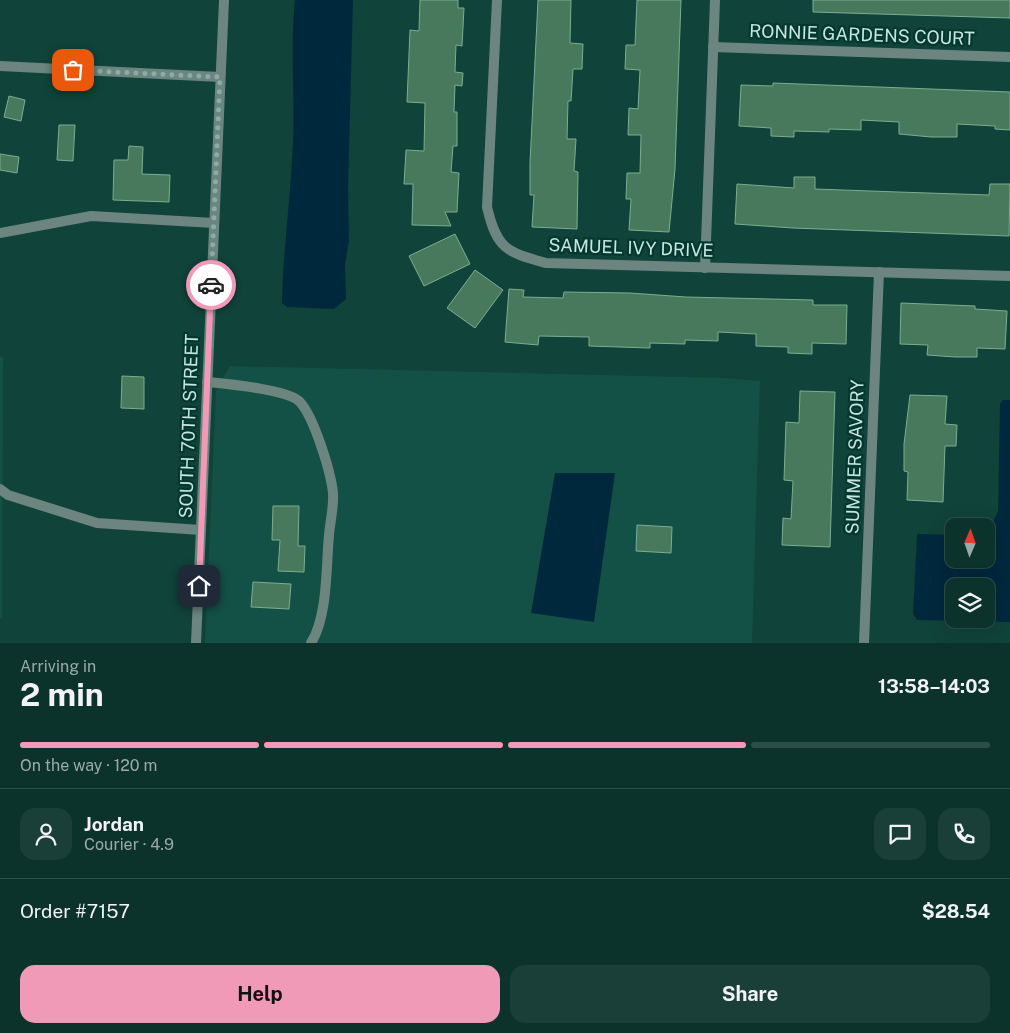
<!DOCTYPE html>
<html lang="en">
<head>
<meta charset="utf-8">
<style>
	:root { --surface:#0c322c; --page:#1a3e38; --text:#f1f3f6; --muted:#9aaaa9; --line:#2c4d48; --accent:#f09ab7 }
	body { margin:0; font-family:"Public Sans",sans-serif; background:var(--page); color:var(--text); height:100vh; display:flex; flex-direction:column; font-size:19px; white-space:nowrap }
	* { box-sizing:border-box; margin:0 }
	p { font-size:16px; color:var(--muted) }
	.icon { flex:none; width:28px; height:28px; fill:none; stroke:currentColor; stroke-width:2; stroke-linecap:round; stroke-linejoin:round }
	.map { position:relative; height:643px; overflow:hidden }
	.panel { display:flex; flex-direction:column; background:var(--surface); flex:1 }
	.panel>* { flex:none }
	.needle { width:32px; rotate:2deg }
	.tools { position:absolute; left:945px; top:518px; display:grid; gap:10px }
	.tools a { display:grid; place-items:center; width:50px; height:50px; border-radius:10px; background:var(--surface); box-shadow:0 5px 20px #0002,0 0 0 1px var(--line); font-size:25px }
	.pin { position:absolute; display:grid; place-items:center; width:42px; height:42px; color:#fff; margin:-21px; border-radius:10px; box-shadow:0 2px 8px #0006 }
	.courier { position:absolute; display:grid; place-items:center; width:50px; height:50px; margin:-25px; border:4px solid #f09ab7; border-radius:50%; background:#fff; color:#222; box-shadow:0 1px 6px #0007 }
	.head em { font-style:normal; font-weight:700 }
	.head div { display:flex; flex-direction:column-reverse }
	.head { display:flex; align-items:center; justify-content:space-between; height:85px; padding:0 20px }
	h1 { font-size:32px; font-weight:700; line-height:38px }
	.bar { display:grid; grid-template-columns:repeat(4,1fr); gap:8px 5px; align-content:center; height:60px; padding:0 20px }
	.bar i { height:6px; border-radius:4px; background:var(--line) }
	.bar .selected { background:var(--accent) }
	.bar p { grid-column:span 4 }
	.line { display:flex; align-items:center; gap:12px; padding:0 20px; border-top:1px solid var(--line) }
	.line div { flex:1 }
	.round { display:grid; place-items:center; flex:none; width:52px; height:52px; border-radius:15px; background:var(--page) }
	.button { display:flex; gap:10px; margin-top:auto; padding:10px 20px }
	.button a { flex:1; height:58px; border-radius:15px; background:var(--accent); color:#111; font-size:20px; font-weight:700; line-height:58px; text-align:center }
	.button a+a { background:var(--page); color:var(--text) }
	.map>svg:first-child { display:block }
	.built { fill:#135045 }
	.water { fill:#00283d; fill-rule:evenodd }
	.building { fill:#48795d; stroke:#7cae90 }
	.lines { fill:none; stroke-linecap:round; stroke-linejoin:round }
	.service { stroke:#6c857f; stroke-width:10 }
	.minor { stroke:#6c857f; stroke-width:10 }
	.done { stroke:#87ada5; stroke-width:5; stroke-dasharray:0 9 }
	.route { stroke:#f09ab7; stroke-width:6 }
	.labels { text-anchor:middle; stroke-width:4.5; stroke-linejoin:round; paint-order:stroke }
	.street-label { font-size:18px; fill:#c7e6de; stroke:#02382f }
</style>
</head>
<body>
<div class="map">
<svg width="1010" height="643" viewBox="0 0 1010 643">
	<rect width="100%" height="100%" fill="#10433a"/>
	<g class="built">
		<polygon points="0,357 3,357 2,618 0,618"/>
		<polygon points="230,366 723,378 760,381 752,643 205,643 216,391"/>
	</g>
	<g class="water">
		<path d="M295,0H353L348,189L349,240L345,265L346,299L334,309L287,307L282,303C283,249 291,196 293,142C295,95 290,47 295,0Z"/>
		<path d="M1003,400H1010V622L917,620L913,614L917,534L954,535V559H986V529L990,527L998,512L1000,404ZM986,586V619H954V586Z"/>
		<polygon points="555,473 615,473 594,622 531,613"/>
	</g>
	<g class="building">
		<polygon points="420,0 458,0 458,8 464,8 462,46 456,45 455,72 463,73 462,86 455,85 454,112 457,112 457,146 453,146 451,172 459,173 457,212 445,212 451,226 412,225 413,184 404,184 406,150 424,151 425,103 407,102 410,30 419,31"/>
		<polygon points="538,0 571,0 570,43 583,44 582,69 573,69 571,101 568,101 567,139 576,139 574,171 578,172 577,229 532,227 534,195 530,195 530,163"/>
		<polygon points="637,0 681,0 675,169 669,232 629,230 631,199 626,199 627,173 640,173 641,135 628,135 629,108 638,109 640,70 625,69 626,45 635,45"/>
		<polygon points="813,0 1010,0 1010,18 813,12"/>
		<polygon points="773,83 1010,92 1010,130 995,129 995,126 957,124 957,137 931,137 899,134 899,122 861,120 861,130 829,129 829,132 794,131 794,137 771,136 771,128 739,126 741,85 773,86"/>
		<polygon points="9,96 25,100 21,121 4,117"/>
		<polygon points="59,125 75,125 73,161 57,160"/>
		<polygon points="129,146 143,147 142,174 170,175 169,202 113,200 114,160 128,160"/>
		<polygon points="0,154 19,157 17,173 0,170"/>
		<polygon points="794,177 815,177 815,189 898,192 989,195 990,184 1010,184 1009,236 793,228 735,224 737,184 794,188"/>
		<polygon points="455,234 470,264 424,286 409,256"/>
		<polygon points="475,270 503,290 475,328 447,308"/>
		<polygon points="509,289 524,290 523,297 563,298 564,292 630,293 686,297 813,300 813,305 847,305 846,344 812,343 812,354 788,353 788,347 756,346 756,334 718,332 718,341 685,340 685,344 650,343 650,348 589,346 589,337 539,336 538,345 505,342"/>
		<polygon points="901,303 975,306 975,309 1007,311 1005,349 977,348 977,357 955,357 927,355 928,345 900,344"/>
		<polygon points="122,376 144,377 144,409 121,408"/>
		<polygon points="800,391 835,392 830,547 782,545 783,518 791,519 793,481 784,480 786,422 799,423"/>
		<polygon points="910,395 947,396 945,424 957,425 956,446 945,446 943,502 907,500 908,472 904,471 904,444"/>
		<polygon points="273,506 299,506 298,546 305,546 304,572 278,571 280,540 272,540"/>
		<polygon points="637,525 672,527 671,553 636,551"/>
		<polygon points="253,582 291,584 289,609 251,607"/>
	</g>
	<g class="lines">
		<g class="service">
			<polyline points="0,233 91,216 214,223"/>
			<path d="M207,382C226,384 286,389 299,401C314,416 331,473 333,493C334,507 330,522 329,535C326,566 328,616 311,643"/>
			<polyline points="0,489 8,495 97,523 201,530"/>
		</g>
		<g class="minor">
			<path d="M497,0L487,207C497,250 507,252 546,263L1010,276"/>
			<polyline points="713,47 1010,57"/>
			<polyline points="0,66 220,77"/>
			<polyline points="705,268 715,0"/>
			<polyline points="196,643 224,0"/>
			<polyline points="864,643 879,272"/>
		</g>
	</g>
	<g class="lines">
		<polyline class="done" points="73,70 220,77 211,285"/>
		<polyline class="route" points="199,586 211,285"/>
	</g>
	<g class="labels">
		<g class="street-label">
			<text transform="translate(862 35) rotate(2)" y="6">RONNIE GARDENS COURT</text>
			<text transform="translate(631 248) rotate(2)" y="6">SAMUEL IVY DRIVE</text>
			<text transform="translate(189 426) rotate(-88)" y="6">SOUTH 70TH STREET</text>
			<text transform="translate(855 457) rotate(-88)" y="6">SUMMER SAVORY</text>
		</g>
	</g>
</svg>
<div class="tools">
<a><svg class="needle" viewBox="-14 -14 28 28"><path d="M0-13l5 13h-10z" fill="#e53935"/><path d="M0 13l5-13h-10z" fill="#9aaaa9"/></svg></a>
<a><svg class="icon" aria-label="layers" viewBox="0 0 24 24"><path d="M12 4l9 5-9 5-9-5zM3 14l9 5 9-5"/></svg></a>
</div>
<div class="pin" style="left:73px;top:70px;background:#ea580c"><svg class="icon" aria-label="bag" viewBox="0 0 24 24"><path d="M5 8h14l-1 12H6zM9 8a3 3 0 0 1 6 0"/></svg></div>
<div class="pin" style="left:199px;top:586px;background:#1f2937"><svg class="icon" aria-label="home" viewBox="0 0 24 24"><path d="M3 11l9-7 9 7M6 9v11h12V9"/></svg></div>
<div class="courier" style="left:211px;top:285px"><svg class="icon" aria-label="car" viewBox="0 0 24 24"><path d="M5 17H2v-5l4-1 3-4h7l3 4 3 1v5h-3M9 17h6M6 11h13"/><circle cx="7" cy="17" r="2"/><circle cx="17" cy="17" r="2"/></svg></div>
</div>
<section class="panel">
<div class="head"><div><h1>2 min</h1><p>Arriving in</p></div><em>13:58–14:03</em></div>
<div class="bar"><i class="selected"></i><i class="selected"></i><i class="selected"></i><i></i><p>On the way · 120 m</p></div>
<div class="line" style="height:90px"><a class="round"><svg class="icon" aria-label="person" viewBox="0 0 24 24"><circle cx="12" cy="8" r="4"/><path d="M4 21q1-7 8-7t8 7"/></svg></a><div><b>Jordan</b><p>Courier · 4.9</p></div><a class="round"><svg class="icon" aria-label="chat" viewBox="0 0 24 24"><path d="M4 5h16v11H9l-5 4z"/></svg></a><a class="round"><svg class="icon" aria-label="phone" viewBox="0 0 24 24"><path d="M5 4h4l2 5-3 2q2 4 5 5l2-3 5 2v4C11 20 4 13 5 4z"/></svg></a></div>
<div class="line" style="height:65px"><div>Order #7157</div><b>$28.54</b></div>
<div class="button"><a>Help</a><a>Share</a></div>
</section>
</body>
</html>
